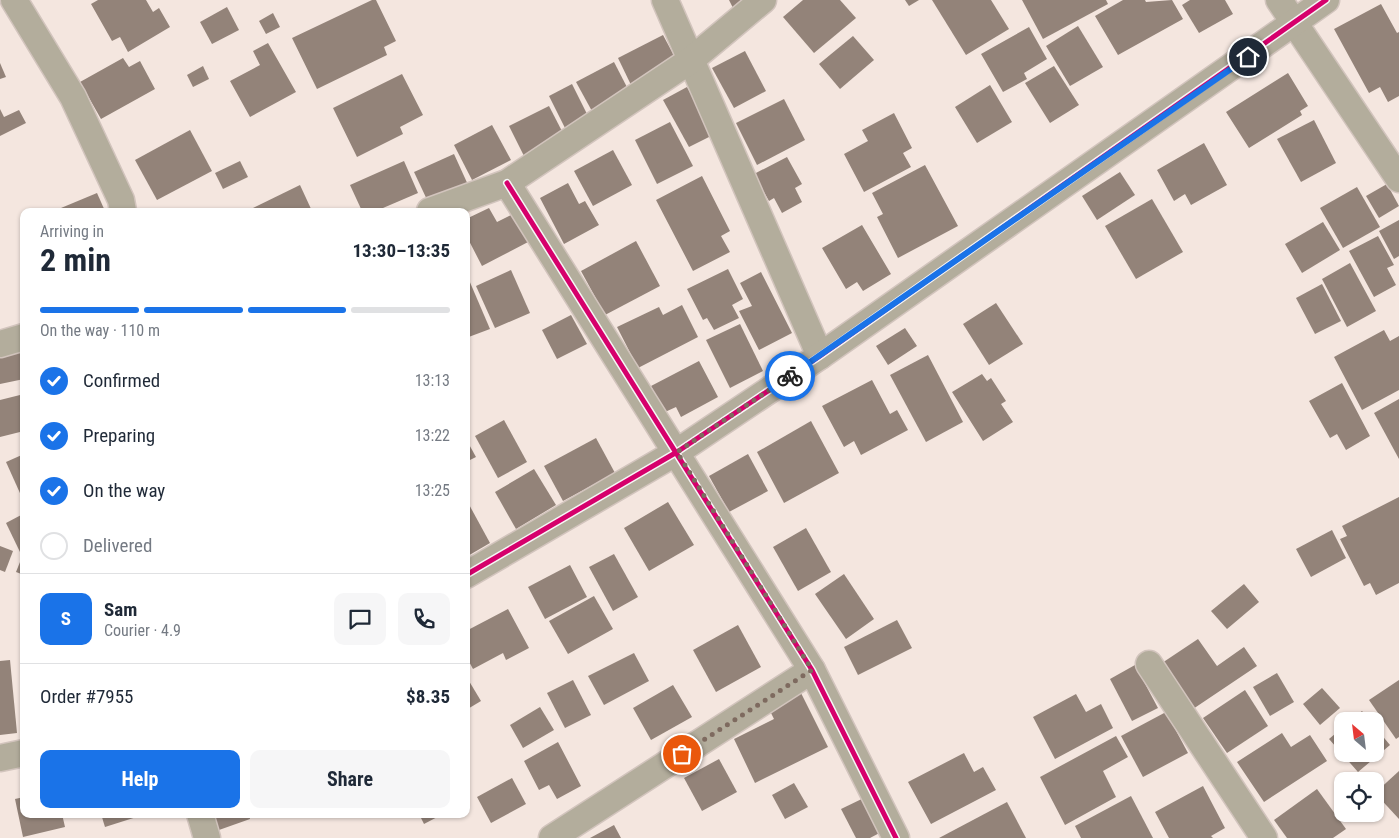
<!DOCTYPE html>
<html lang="en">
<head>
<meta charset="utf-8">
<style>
	:root { --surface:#fff; --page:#f6f6f7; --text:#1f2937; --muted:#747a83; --line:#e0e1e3; --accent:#1a73e8 }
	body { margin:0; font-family:"Roboto Condensed",sans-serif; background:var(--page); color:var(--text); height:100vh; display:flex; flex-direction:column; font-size:19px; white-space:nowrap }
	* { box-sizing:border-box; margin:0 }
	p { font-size:16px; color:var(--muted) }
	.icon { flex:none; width:28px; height:28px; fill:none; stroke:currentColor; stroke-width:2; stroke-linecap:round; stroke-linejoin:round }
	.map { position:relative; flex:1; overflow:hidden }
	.panel { position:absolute; left:20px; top:208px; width:450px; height:610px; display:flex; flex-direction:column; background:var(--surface); border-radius:10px; box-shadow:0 1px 4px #0004 }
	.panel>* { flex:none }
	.needle { width:32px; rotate:332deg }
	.controls { position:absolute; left:1334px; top:712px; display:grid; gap:10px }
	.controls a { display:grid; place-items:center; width:50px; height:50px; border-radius:10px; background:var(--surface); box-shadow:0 1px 4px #0004; font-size:25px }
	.pin { position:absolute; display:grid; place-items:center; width:42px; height:42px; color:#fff; margin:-21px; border:2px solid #fff; border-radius:50%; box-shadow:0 1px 5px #0007 }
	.courier { position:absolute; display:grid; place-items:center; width:50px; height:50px; margin:-25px; border:4px solid #1a73e8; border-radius:50%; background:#fff; color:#222; box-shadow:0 1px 6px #0007 }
	.summary em { font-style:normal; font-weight:700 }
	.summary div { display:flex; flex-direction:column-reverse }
	.summary { display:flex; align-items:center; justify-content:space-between; height:85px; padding:0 20px }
	h1 { font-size:32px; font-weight:700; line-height:38px }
	.bar { display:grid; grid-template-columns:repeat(4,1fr); gap:8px 5px; align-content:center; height:60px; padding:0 20px }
	.bar i { height:6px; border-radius:4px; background:var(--line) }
	.bar .on { background:var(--accent) }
	.bar p { grid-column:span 4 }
	.line { display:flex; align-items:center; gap:12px; padding:0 20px; border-top:1px solid var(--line) }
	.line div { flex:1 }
	.round { display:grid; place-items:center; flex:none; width:52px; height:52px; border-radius:10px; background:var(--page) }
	ol { padding:0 20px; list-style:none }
	li { display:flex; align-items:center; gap:15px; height:55px }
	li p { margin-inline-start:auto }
	li .icon { padding:5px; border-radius:50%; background:var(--accent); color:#fff; stroke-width:4 }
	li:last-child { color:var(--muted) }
	li i { width:28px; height:28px; border:2px solid var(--line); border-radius:50% }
	.button { display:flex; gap:10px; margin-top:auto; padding:10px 20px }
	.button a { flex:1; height:58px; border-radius:10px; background:var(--accent); color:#fff; font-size:20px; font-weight:700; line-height:58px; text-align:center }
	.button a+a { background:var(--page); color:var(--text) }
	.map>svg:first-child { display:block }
	.building { fill:#938379 }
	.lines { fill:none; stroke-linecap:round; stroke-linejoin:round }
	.minor-casing { stroke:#d2c4bd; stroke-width:29 }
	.minor { stroke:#b3ad9c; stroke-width:26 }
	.cycleway-casing { stroke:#f6f6f6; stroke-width:8 }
	.cycleway { stroke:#d6006c; stroke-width:5 }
	.done { stroke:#7e6a5f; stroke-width:5; stroke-dasharray:0 9 }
	.route { stroke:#1a73e8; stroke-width:6 }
</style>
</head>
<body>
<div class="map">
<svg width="1399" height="838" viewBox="0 0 1399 838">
	<rect width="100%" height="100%" fill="#f4e6df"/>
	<g class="building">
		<polygon points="98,0 146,0 153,12 159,8 170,27 128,52 120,37 112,41 91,4"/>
		<polygon points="372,0 376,0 396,41 384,47 387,55 317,89 292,38"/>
		<polygon points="729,0 749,0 733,8"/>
		<polygon points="803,0 840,0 856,18 814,53 783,17"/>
		<polygon points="905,0 919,0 909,6"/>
		<polygon points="932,0 991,0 1009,29 966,55"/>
		<polygon points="1022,0 1106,0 1108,4 1043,39"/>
		<polygon points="1123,0 1145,0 1146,2 1172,0 1183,19 1118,55 1095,16"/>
		<polygon points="1190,0 1225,0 1233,14 1199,33 1182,5"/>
		<polygon points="1381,4 1397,33 1399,32 1399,96 1388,102 1380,87 1369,93 1334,29"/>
		<polygon points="227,7 239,30 212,44 200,22"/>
		<polygon points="273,13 280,27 266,34 259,21"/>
		<polygon points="1078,26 1103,67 1070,86 1046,46"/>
		<polygon points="1029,27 1047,59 1024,73 1027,79 1003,92 981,54"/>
		<polygon points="663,35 678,63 632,87 618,58"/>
		<polygon points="853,36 874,60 840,89 819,64"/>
		<polygon points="268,43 296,92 250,117 230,81 260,65 253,51"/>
		<polygon points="745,51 766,91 734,108 712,68"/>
		<polygon points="123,58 129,67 140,61 155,89 101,119 80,82"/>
		<polygon points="614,62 630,93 593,113 576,82"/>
		<polygon points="0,63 6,77 0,79"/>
		<polygon points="203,66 209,79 193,87 187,75"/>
		<polygon points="1054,66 1079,105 1050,123 1025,83"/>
		<polygon points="1288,73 1308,106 1300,111 1302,115 1249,148 1226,112"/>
		<polygon points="402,74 423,115 400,127 403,134 357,157 333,108"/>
		<polygon points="572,84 589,118 566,130 549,96"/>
		<polygon points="990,85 1012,122 977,143 955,107"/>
		<polygon points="687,87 713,135 689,147 663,100"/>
		<polygon points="784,99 805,140 757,165 736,123"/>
		<polygon points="549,106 565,137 525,158 509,126"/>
		<polygon points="0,109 4,117 19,110 26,123 0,136"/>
		<polygon points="894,113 912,148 903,153 911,167 864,192 844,154 868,141 862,130"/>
		<polygon points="1314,120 1336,163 1301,182 1277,139"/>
		<polygon points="670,122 693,166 657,184 635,140"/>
		<polygon points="492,125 511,160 472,180 454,145"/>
		<polygon points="190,130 212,171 157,200 135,160"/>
		<polygon points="1204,143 1227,185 1191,205 1185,194 1174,201 1157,170"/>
		<polygon points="613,150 632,185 593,206 574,171"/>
		<polygon points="454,154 469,187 429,204 414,172"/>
		<polygon points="787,157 802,184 795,188 802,202 782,213 774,198 769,201 754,174"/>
		<polygon points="240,161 248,177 223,189 215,173"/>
		<polygon points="404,161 418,193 376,211 362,211 350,185"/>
		<polygon points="925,165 958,226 898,258 877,217 883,214 872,193"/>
		<polygon points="1120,172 1135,195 1097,220 1082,196"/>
		<polygon points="702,176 730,231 721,236 730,252 693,271 656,200"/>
		<polygon points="568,183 579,204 585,201 599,225 564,244 540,198"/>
		<polygon points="1387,184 1399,206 1379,218 1366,196"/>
		<polygon points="300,185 312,211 255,211 253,208"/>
		<polygon points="1357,187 1380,227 1343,248 1320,208"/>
		<polygon points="97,193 105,211 62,211 61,208"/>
		<polygon points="1152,199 1183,252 1136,279 1105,226"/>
		<polygon points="489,208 497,222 515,213 530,241 482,266 466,235 466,219"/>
		<polygon points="1399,220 1399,256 1394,259 1379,231"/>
		<polygon points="1323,222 1340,250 1302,273 1285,244"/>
		<polygon points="862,225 891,274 863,291 857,282 846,289 822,248"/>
		<polygon points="1378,236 1394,265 1387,268 1396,285 1374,297 1349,251"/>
		<polygon points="636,241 660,286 605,315 581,271"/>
		<polygon points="1350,263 1376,311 1347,327 1322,279"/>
		<polygon points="728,269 743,299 732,305 739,318 714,330 707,318 703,320 687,289"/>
		<polygon points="511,270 530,313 495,328 476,286"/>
		<polygon points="761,272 792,333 759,350 739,311 752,306 740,283"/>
		<polygon points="466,273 490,329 466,338"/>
		<polygon points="1322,284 1341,321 1315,334 1296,298"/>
		<polygon points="996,303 1023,344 989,365 963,324"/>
		<polygon points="682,305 698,337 638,368 617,327 659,307 663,315"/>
		<polygon points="571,315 587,344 557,359 542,330"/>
		<polygon points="740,324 763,371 730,388 706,340"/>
		<polygon points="905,328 917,346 888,365 876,346"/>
		<polygon points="1384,330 1390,341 1399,336 1399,390 1362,410 1334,357"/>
		<polygon points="20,347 24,379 0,384 0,351"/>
		<polygon points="928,355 963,422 926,442 890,375"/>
		<polygon points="699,361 718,397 681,417 676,407 665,412 651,386"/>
		<polygon points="982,374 987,381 991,378 1006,401 1001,404 1013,422 983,441 952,392"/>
		<polygon points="872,380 890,414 897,410 908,430 861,455 854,441 844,447 822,406"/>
		<polygon points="1342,383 1370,436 1346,450 1337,434 1330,438 1309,401"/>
		<polygon points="24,394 24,431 0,437 0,400"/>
		<polygon points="1399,399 1399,459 1374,413"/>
		<polygon points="504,420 527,462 498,478 475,436"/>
		<polygon points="811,421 839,473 784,503 757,452"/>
		<polygon points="596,438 615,473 563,501 544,466"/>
		<polygon points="466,439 476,457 466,462"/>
		<polygon points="24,454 24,502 6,462"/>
		<polygon points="748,454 768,491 729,512 709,476"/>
		<polygon points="534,469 556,505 516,529 495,492"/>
		<polygon points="1399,497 1399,583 1376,595 1370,583 1364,586 1340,539 1347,536 1342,526"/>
		<polygon points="466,499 490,543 466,557"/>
		<polygon points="668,502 694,545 649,571 624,528"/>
		<polygon points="23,514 24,550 20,552 6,523"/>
		<polygon points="806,528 831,572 798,591 773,547"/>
		<polygon points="1332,530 1346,558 1311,577 1296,549"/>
		<polygon points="0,546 13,551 5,572 0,570"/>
		<polygon points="24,552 24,575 16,572"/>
		<polygon points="614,554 638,597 613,611 589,567"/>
		<polygon points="570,565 587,597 545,619 528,587"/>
		<polygon points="844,574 874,619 846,639 815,594"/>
		<polygon points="1244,584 1259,602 1227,629 1211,611"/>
		<polygon points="594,596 613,629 568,654 549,621"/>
		<polygon points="508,609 529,648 506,660 503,653 473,669 466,656 466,631"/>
		<polygon points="897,620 912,648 858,675 844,647"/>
		<polygon points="738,625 761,667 716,692 693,650"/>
		<polygon points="1198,639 1217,666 1244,647 1257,666 1193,709 1162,663"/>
		<polygon points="634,653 649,681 604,705 588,676"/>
		<polygon points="10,660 17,733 0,735 0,661"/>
		<polygon points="24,663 24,676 23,676 20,664"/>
		<polygon points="1135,665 1158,708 1132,721 1110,679"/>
		<polygon points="1277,673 1294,702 1270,716 1253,687"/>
		<polygon points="466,676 481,701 466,710"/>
		<polygon points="573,680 591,715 565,728 547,693"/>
		<polygon points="1399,680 1399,737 1396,739 1369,700"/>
		<polygon points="673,685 692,717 651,740 633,708"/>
		<polygon points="798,687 828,747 755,783 734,739 774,719 766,703"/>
		<polygon points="1322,688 1340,708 1320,725 1303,704"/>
		<polygon points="1245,690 1268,726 1227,753 1203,718"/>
		<polygon points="24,691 24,706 23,706 20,692"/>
		<polygon points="1076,694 1086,712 1101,704 1113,728 1055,759 1033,717"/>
		<polygon points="540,707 554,730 523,748 510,725"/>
		<polygon points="1362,711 1370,721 1350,721"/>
		<polygon points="1166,712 1188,753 1143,777 1121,736"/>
		<polygon points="1375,727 1390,745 1358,772 1329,739 1342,728 1342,754 1375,754"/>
		<polygon points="1282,733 1291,747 1310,735 1327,761 1264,802 1237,762"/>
		<polygon points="1116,736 1128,757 1103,771 1116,797 1065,825 1040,777"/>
		<polygon points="558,742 581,786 557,799 549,785 539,790 524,761"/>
		<polygon points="964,753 974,772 983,767 996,790 931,824 908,782"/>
		<polygon points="719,759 737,792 702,811 684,778"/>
		<polygon points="1399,771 1399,819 1375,793"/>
		<polygon points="512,778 526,804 491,823 477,797"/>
		<polygon points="794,783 808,807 785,819 772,795"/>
		<polygon points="1203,786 1225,828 1211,836 1213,838 1169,838 1155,812"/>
		<polygon points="1317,789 1346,829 1333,838 1287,838 1274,820"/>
		<polygon points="870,795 887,829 870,838 856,838 841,809"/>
		<polygon points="1131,796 1153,838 1081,838 1075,826"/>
		<polygon points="24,797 24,814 62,814 65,827 23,837 15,799"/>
		<polygon points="1007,802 1026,838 939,838"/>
		<polygon points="101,814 146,814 105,827"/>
		<polygon points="214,814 249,814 250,819 219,830"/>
		<polygon points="419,814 443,814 424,824"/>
		<polygon points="614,825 621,838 590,838"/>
	</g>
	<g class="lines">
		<g class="minor-casing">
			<g id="minor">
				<polyline points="14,0 73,97 121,200 123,211"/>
				<polyline points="665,0 820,356"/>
				<polyline points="1279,0 1399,179"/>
				<polyline points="507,183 812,670 896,838"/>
				<polyline points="430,211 507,183 691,60 763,0"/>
				<polyline points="0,344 24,337"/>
				<polyline points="466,575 677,452 820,356 1326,0"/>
				<polyline points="1149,664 1264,838"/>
				<polyline points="0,758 24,753"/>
				<polyline points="200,814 207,838"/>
				<polyline points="552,838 812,670"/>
			</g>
		</g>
		<use href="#minor" class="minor"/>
		<g class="cycleway-casing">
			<g id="cycleway">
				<polyline points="507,183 812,670 896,838"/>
				<polyline points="466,575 677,452 820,356 1326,0"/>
			</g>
		</g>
		<use href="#cycleway" class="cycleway"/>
	</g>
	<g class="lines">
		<polyline class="done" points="682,754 812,670 677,452 790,376"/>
		<polyline class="route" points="790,376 1248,57"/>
	</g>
</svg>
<div class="controls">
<a><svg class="needle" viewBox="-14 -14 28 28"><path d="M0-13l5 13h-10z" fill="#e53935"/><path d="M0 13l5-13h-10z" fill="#747a83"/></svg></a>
<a><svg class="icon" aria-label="locate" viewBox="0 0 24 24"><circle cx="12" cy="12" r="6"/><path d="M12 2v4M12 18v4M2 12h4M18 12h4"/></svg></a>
</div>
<div class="pin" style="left:682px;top:754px;background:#ea580c"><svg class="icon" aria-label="bag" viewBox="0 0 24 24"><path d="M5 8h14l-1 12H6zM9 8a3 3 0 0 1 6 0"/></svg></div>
<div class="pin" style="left:1248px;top:57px;background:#1f2937"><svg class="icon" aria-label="home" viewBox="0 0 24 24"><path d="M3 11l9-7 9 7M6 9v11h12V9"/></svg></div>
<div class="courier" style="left:790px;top:376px"><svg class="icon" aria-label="bike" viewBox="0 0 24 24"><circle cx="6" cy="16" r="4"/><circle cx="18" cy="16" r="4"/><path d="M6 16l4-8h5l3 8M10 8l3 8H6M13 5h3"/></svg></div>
<section class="panel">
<div class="summary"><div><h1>2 min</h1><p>Arriving in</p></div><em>13:30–13:35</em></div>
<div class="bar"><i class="on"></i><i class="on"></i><i class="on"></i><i></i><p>On the way · 110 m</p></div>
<ol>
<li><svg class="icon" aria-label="check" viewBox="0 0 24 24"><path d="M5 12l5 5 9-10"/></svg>Confirmed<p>13:13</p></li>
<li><svg class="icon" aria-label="check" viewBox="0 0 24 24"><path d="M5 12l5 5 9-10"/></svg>Preparing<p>13:22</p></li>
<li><svg class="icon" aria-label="check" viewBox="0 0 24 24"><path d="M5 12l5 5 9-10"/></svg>On the way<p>13:25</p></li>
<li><i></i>Delivered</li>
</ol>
<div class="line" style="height:90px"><b class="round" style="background:var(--accent);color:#fff">S</b><div><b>Sam</b><p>Courier · 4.9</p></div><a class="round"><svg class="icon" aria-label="chat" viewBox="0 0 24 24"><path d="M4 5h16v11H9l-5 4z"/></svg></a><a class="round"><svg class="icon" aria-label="phone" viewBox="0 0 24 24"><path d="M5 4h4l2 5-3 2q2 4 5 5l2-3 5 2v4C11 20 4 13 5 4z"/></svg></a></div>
<div class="line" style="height:65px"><div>Order #7955</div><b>$8.35</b></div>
<div class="button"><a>Help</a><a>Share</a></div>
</section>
</div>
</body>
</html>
